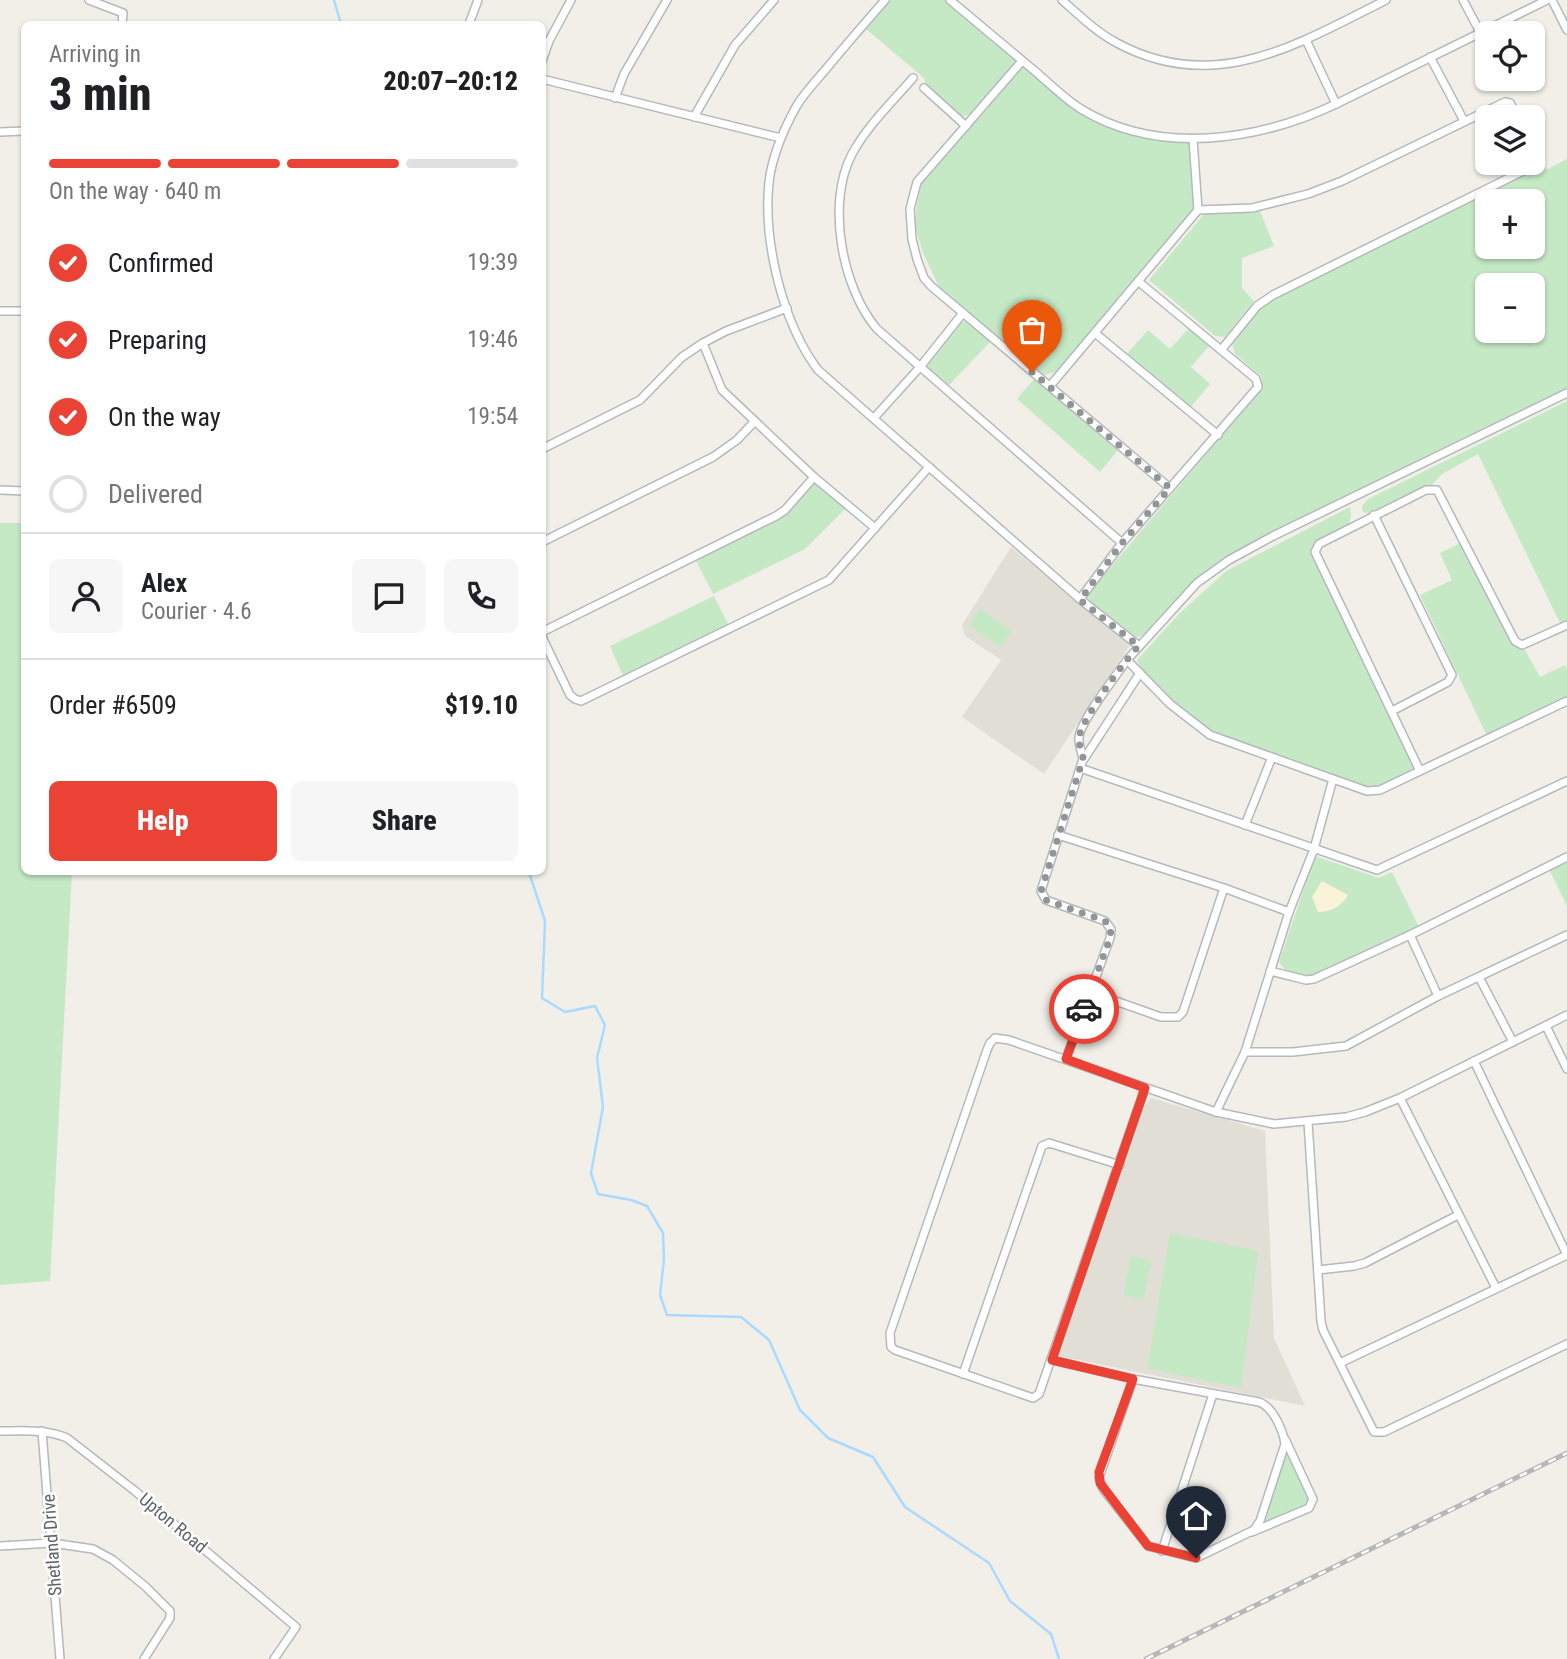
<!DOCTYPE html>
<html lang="en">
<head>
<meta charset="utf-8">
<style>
	:root { --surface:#fff; --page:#f6f6f6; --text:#202124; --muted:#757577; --line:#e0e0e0; --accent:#ea4335 }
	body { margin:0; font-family:"Roboto Condensed",sans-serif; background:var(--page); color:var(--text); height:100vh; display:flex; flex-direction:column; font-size:26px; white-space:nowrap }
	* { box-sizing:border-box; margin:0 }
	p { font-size:23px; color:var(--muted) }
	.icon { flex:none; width:38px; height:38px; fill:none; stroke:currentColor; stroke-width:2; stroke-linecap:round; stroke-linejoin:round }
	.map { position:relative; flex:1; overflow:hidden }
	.details { position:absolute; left:21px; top:21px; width:525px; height:854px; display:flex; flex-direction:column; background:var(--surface); border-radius:10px; box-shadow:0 2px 5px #0004 }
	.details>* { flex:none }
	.tools { position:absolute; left:1475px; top:21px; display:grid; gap:14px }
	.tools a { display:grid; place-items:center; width:70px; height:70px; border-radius:10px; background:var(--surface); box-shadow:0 2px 5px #0004; font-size:35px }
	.pin { position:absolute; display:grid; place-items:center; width:60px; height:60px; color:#fff; margin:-72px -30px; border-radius:50% 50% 50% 0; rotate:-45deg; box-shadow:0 0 7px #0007 }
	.pin .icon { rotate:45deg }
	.courier { position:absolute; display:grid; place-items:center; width:70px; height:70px; margin:-35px; border:5px solid #ea4335; border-radius:50%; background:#fff; color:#222; box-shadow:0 2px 9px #0007 }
	.headline em { font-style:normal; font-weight:800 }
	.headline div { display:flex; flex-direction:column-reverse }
	.headline { display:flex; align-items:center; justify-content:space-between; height:119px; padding:0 28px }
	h1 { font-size:46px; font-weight:800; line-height:52px }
	.bar { display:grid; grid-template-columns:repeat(4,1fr); gap:10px 7px; align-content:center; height:84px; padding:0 28px }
	.bar i { height:9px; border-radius:5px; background:var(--line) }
	.bar .selected { background:var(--accent) }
	.bar p { grid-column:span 4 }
	.line { display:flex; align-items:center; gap:18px; padding:0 28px; border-top:2px solid var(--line) }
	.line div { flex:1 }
	.round { display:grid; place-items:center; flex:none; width:74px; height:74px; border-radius:10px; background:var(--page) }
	ol { padding:0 28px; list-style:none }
	li { display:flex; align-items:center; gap:21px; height:77px }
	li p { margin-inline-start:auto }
	li .icon { padding:7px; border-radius:50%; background:var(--accent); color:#fff; stroke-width:4 }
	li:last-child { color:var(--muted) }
	li i { width:38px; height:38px; border:4px solid var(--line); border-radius:50% }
	.primary-button { display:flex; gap:14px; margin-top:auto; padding:14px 28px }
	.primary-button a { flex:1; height:80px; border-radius:10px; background:var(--accent); color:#fff; font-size:28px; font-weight:800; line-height:80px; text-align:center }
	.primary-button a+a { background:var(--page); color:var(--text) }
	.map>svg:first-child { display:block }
	.education { fill:#e1ded6 }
	.green { fill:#c5e8c5; fill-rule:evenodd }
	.sand { fill:#fbf3d9 }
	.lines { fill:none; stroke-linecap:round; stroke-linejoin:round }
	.stream { stroke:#aadaff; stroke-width:2.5 }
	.minor-casing { stroke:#b5b8bc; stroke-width:10 }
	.minor { stroke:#fff; stroke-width:7 }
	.rail-casing { stroke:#b6b7b8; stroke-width:5 }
	.rail { stroke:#fff; stroke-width:2.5; stroke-dasharray:8; stroke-linecap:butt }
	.done { stroke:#929495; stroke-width:7; stroke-dasharray:0 12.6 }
	.route { stroke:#ea4335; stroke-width:9 }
	.labels { text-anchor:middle; stroke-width:5; stroke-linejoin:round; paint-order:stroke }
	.street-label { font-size:18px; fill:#5f6368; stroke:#fff }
</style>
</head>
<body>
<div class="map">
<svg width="1567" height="1659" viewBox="0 0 1567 1659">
	<rect width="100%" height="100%" fill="#f1efe8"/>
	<g class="education">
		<polygon points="1011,547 1130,645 1044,774 962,717 1001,660 965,636 962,625"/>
		<polygon points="1151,1098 1265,1131 1274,1338 1305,1406 1058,1356 1143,1108"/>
	</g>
	<g class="green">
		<polygon points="889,0 947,0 1019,60 973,114 958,117 925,88 925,79 865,28"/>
		<polygon points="1023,65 1068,103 1121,130 1191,141 1195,207 1058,371 1044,375 939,287 923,253 916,230 916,210 921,185 931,169"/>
		<path d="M1567,159V389L1272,533L1194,581L1142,636L1136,637L1089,600L1088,594L1262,388V377L1235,354L1232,343L1268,301L1537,167L1548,169ZM1488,201H1533V247H1488ZM1488,285H1533V331H1488Z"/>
		<polygon points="1260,211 1274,246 1242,258 1242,288 1254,301 1225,337 1215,336 1149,280 1205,213"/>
		<polygon points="968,321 991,341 949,385 928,368 928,362 961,322"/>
		<polygon points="1190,327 1210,345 1191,367 1210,384 1189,409 1126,355 1148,330 1170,349"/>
		<polygon points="1035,378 1118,450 1100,472 1017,399"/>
		<polygon points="1567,401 1567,622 1561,625 1478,454 1442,474 1431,486 1370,515 1362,511 1362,506 1368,499"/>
		<polygon points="814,480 845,509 805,549 713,594 695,559 768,524"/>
		<path d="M1350,507L1351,516L1349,524L1315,546L1418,770L1380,788L1367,789L1211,734C1190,719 1144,683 1137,660L1179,614L1226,571Z"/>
		<polygon points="0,523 24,523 24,872 72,872 50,1281 0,1285"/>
		<polygon points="1463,542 1513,644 1525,650 1540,677 1565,665 1567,670 1567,698 1487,736 1420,595 1452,580 1440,553"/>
		<polygon points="714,596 729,626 624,678 610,646"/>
		<polygon points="980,609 1012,631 1000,647 969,625"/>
		<polygon points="1315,856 1379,878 1392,872 1419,927 1310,977 1285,970 1279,962"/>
		<polygon points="1567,860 1567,906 1549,869"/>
		<polygon points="1170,1233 1258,1251 1241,1388 1147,1368"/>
		<polygon points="1131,1256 1152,1260 1143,1300 1123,1295"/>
		<polygon points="1287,1448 1310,1499 1307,1507 1261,1526"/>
	</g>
	<path class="sand" d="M1322,881L1348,895C1342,906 1331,912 1318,912L1312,897Z"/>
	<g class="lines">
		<g class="stream">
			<polyline points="334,0 341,24"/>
			<polyline points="529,872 545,921 542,998 565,1012 595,1006 605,1025 597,1058 603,1107 591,1173 598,1194 631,1200 647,1206 663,1233 664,1259 660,1295 667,1315 741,1317 769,1340 800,1410 828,1438 873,1457 905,1507 989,1563 1010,1601 1051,1634 1059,1659"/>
		</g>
		<g class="minor-casing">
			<g id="minor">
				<polyline points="89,0 123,13 122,24"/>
				<path d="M885,0C865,23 845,46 826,69C816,81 804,93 796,107C784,129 772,156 769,182C763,241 782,322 818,370L1080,599L1139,646"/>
				<path d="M950,0C979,24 1007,48 1036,72C1050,84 1065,99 1081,109C1158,156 1258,141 1336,104"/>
				<path d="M1062,0C1079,15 1096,32 1117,43C1215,96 1298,44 1386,0"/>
				<polyline points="1463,0 1480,32"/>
				<polyline points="1552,0 1567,30"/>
				<polyline points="469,24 478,0"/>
				<polyline points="1306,40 1336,104 1547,0"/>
				<polyline points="1430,57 1464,121"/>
				<polyline points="542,61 549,41 571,0"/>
				<polyline points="1022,61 917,182 910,209 912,239 917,259 924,278 931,286 1170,488"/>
				<path d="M913,78C892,102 867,126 852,154C826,203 842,288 877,329L1122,543"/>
				<polyline points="542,79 781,138"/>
				<polyline points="924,88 966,126"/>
				<polyline points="615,98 624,74 667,0"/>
				<polyline points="694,117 735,45 774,0"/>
				<polyline points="0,132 24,131"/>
				<polyline points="1198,210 1252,208 1308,194 1342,181 1505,102 1510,103 1518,117"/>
				<polyline points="787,308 726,331 703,343 722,390 814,477 875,528 929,467"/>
				<polyline points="0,311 24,311"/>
				<polyline points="1095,333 1218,435"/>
				<polyline points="1222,349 1257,306 1273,295 1533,166 1538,159 1533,147"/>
				<polyline points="1050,386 1198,210 1193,139"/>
				<polyline points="874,418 920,367 963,313"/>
				<polyline points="542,449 640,400 682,357 703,343"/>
				<polyline points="0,490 24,491"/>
				<polyline points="1374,515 1452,675 1448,682 1392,711"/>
				<polyline points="542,542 713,457 737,440 755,421"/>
				<polyline points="1080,599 1122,543 1258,387 1256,379 1139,282"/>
				<polyline points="542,632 776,516 785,510 814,477"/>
				<polyline points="542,637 570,695 575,699 581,701 829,580 875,528"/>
				<polyline points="1127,660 1197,583 1229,560 1273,536 1567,393"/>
				<polyline points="1084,759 1140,673"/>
				<polyline points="1080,768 1377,870 1567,781"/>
				<polyline points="1420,771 1315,552 1319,544 1426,490 1437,490 1515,641 1522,645 1567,625"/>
				<polyline points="1333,779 1367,791 1380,790 1567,701"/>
				<polyline points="1245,825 1272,757"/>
				<polyline points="1058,835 1224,888 1183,1012 1178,1017 1161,1017 1090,992"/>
				<polyline points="1224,888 1289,912"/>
				<polyline points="1410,935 1438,996"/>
				<polyline points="1270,971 1306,980 1314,979 1410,935 1567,857"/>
				<polyline points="1479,977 1513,1042"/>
				<polyline points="1546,1026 1567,1069"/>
				<polyline points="1245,1052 1293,1052 1346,1046 1438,996 1567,935"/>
				<path d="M1066,1059L1110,938L1111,929L1105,921L1046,900L1041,891L1083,759C1082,752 1078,744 1079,737C1081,720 1116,676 1127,660L1170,704L1210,735L1333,779L1314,849L1289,912L1245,1052L1216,1112"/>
				<polyline points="1474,1061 1567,1255"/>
				<polyline points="1145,1088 1039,1394 1033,1398 895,1350 891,1347 890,1333 987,1050 990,1043 995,1038 1009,1040 1216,1112 1274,1124 1346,1117 1365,1112 1400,1098 1567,1015"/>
				<polyline points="1400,1098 1496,1288"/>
				<polyline points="1308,1122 1321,1321 1323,1330 1374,1432 1384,1432 1567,1344"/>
				<polyline points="1318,1270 1354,1266 1365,1263 1458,1215"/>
				<path d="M1052,1360L1133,1379L1259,1402C1273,1407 1283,1430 1285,1444L1260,1521L1254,1530L1196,1558L1148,1546L1103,1489L1099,1478L1133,1379"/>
				<polyline points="1340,1363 1567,1255"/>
				<polyline points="963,1374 1042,1146 1049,1143 1120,1165"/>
				<path d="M0,1431C23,1431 46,1429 67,1438L135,1491L296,1627L274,1659"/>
				<polyline points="42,1431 60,1659"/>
				<polyline points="1252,1532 1309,1508 1313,1499 1285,1439"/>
				<polyline points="0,1546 52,1543 93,1549 113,1560 146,1587 170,1611 170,1618 144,1659"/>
				<polyline points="1162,1551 1213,1394"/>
			</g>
		</g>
		<use href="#minor" class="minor"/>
		<g class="rail-casing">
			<polyline id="rail" points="1146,1659 1567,1453"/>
		</g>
		<use href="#rail" class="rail"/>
	</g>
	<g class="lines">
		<path class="done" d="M1032,372L1170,488L1122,543L1080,600L1139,646C1126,658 1080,722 1079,738C1078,745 1083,752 1083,759L1041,891L1046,900L1105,921L1111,929L1110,938L1084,1009"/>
		<polyline class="route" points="1084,1009 1066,1059 1145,1088 1052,1360 1133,1379 1099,1472 1100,1483 1148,1546 1196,1558"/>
	</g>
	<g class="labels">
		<g class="street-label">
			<text transform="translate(173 1523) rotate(40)" y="6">Upton Road</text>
			<text transform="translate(52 1545) rotate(-94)" y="6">Shetland Drive</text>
		</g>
	</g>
</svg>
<div class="tools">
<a><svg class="icon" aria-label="locate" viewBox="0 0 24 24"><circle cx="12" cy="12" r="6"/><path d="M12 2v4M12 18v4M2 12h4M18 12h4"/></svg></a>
<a><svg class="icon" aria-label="layers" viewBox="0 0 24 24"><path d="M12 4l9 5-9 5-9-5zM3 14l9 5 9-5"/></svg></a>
<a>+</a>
<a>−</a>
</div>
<div class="pin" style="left:1032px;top:372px;background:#ea580c"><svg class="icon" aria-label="bag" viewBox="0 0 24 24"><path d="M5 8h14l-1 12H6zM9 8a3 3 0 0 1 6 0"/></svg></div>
<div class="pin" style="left:1196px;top:1558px;background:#1f2937"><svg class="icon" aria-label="home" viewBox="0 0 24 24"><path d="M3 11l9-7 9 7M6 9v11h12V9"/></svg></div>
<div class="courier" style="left:1084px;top:1009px"><svg class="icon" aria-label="car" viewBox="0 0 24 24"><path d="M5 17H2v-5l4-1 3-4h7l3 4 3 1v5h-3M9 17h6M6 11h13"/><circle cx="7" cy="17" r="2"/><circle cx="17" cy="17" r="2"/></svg></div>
<section class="details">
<div class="headline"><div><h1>3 min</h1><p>Arriving in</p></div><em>20:07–20:12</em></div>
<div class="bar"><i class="selected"></i><i class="selected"></i><i class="selected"></i><i></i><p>On the way · 640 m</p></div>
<ol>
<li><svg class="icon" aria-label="check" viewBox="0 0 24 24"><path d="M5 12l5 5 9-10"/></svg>Confirmed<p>19:39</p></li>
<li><svg class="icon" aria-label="check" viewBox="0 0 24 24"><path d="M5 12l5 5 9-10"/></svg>Preparing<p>19:46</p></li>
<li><svg class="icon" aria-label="check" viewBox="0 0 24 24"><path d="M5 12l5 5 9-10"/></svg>On the way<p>19:54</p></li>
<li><i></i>Delivered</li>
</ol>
<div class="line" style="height:126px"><a class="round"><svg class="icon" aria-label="person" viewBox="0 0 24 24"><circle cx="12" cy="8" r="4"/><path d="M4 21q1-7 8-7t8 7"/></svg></a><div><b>Alex</b><p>Courier · 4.6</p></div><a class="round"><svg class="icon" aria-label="chat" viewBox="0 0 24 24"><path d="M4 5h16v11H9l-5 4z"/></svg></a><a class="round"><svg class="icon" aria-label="phone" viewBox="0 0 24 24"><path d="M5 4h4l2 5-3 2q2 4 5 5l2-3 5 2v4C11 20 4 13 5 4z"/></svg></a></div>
<div class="line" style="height:91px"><div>Order #6509</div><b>$19.10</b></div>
<div class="primary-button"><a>Help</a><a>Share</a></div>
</section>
</div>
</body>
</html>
